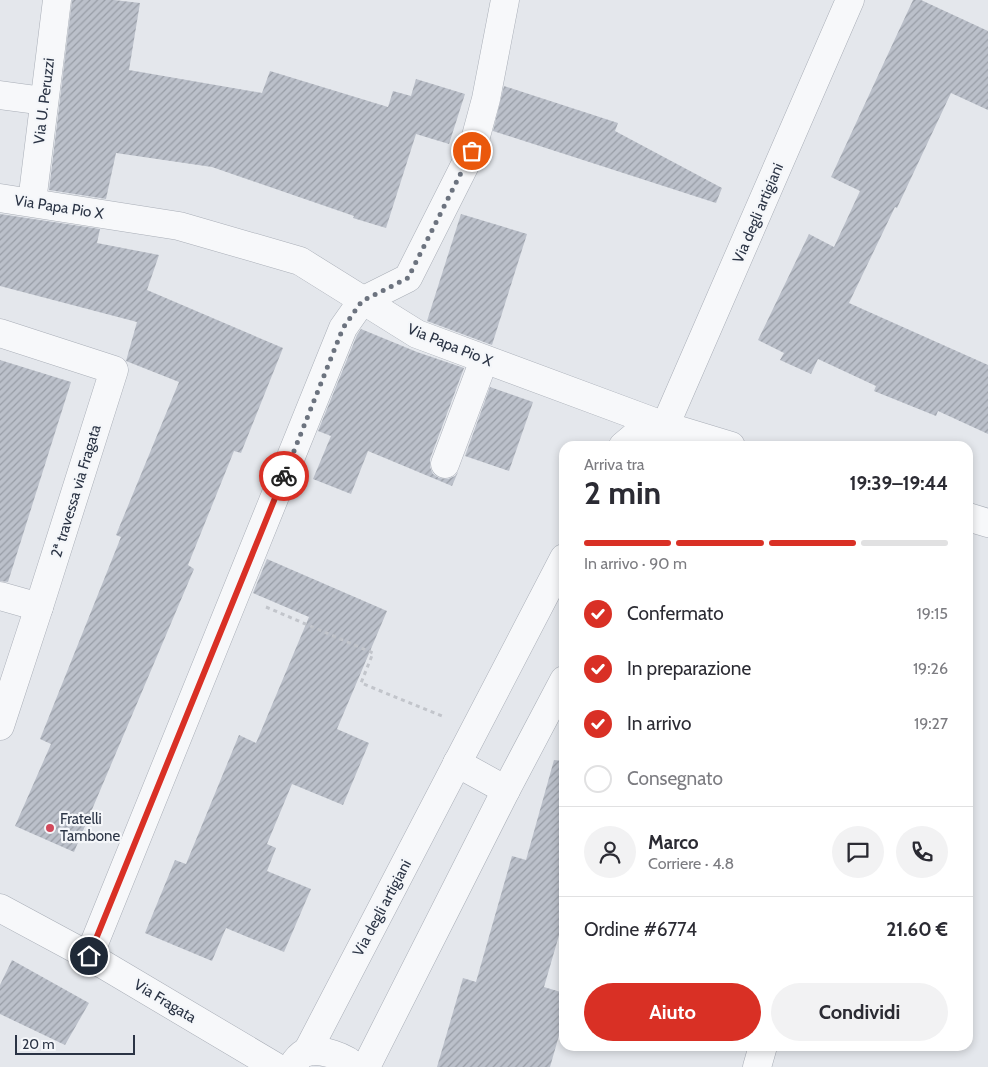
<!DOCTYPE html>
<html lang="it">
<head>
<meta charset="utf-8">
<style>
	:root { --surface:#fff; --page:#f2f2f3; --text:#2b2b33; --muted:#7c7c81; --line:#e1e1e2; --accent:#d93025 }
	body { margin:0; font-family:Cabin,sans-serif; background:var(--page); color:var(--text); height:100vh; display:flex; flex-direction:column; font-size:19px; white-space:nowrap }
	* { box-sizing:border-box; margin:0 }
	p { font-size:16px; color:var(--muted) }
	.icon { flex:none; width:28px; height:28px; fill:none; stroke:currentColor; stroke-width:2; stroke-linecap:round; stroke-linejoin:round }
	.map { position:relative; flex:1; overflow:hidden }
	.side { position:absolute; left:559px; top:441px; width:414px; height:610px; display:flex; flex-direction:column; background:var(--surface); border-radius:15px; box-shadow:0 2px 8px #0003 }
	.side>* { flex:none }
	.scale { position:absolute; left:15px; bottom:12px; width:120px; box-sizing:border-box; padding-left:5px; border:2px solid #2b3445; border-top:0; font-size:14px; line-height:18px; white-space:nowrap; color:#2b3445; -webkit-text-stroke:4px #f4f6f9; paint-order:stroke }
	.pin { position:absolute; display:grid; place-items:center; width:42px; height:42px; color:#fff; margin:-21px; border:2px solid #fff; border-radius:50%; box-shadow:0 1px 5px #0007 }
	.courier { position:absolute; display:grid; place-items:center; width:50px; height:50px; margin:-25px; border:4px solid #d93025; border-radius:50%; background:#fff; color:#222; box-shadow:0 1px 6px #0007 }
	.overview em { font-style:normal; font-weight:700 }
	.overview div { display:flex; flex-direction:column-reverse }
	.overview { display:flex; align-items:center; justify-content:space-between; height:85px; padding:0 25px }
	h1 { font-size:32px; font-weight:700; line-height:38px }
	.bar { display:grid; grid-template-columns:repeat(4,1fr); gap:8px 5px; align-content:center; height:60px; padding:0 25px }
	.bar i { height:6px; border-radius:4px; background:var(--line) }
	.bar .current { background:var(--accent) }
	.bar p { grid-column:span 4 }
	.line { display:flex; align-items:center; gap:12px; padding:0 25px; border-top:1px solid var(--line) }
	.line div { flex:1 }
	.round { display:grid; place-items:center; flex:none; width:52px; height:52px; border-radius:26px; background:var(--page) }
	ol { padding:0 25px; list-style:none }
	li { display:flex; align-items:center; gap:15px; height:55px }
	li p { margin-inline-start:auto }
	li .icon { padding:5px; border-radius:50%; background:var(--accent); color:#fff; stroke-width:4 }
	li:last-child { color:var(--muted) }
	li i { width:28px; height:28px; border:2px solid var(--line); border-radius:50% }
	.primary-button { display:flex; gap:10px; margin-top:auto; padding:10px 25px }
	.primary-button a { flex:1; height:58px; border-radius:30px; background:var(--accent); color:#fff; font-size:20px; font-weight:700; line-height:58px; text-align:center }
	.primary-button a+a { background:var(--page); color:var(--text) }
	.map>svg:first-child { display:block }
	.building { fill:url(#building-hatch) }
	.lines { fill:none; stroke-linecap:round; stroke-linejoin:round }
	.minor-casing { stroke:#a9aeb7; stroke-width:29 }
	.path { stroke:#c2c5cb; stroke-width:3; stroke-dasharray:4 4; stroke-linecap:butt }
	.minor { stroke:#f7f8fa; stroke-width:28 }
	.done { stroke:#6c737f; stroke-width:5; stroke-dasharray:0 9 }
	.route { stroke:#d93025; stroke-width:6 }
	.poi-dot { fill:#d1495b; stroke:#f4f6f9; stroke-width:2 }
	.labels { text-anchor:middle; stroke-width:4.5; stroke-linejoin:round; paint-order:stroke }
	.street-label { font-size:15px; fill:#2b3445; stroke:#f4f6f9 }
	.poi-label { font-size:15px; fill:#2b3445; stroke:#f4f6f9; text-anchor:start }
</style>
</head>
<body>
<div class="map">
<svg width="988" height="1067" viewBox="0 0 988 1067">
	<defs>
		<pattern id="building-hatch" width="6" height="6" patternUnits="userSpaceOnUse" patternTransform="scale(1.25)"><rect width="6" height="6" fill="#bbc0ca"/><path d="M-1 1l2-2M0 6l6-6M5 7l2-2" fill="none" stroke="#989da6"/></pattern>
	</defs>
	<rect width="100%" height="100%" fill="#e4e7ec"/>
	<g class="building">
		<polygon points="72,0 114,0 140,3 129,70 262,93 270,71 388,107 393,91 411,96 416,79 465,94 449,144 416,134 386,228 353,218 354,216 212,167 116,153 106,199 49,190"/>
		<polygon points="913,0 921,0 988,31 988,110 951,93 897,208 895,207 849,303 988,365 988,434 938,411 936,416 874,391 876,386 818,359 811,374 780,360 784,353 758,340 809,234 834,247 860,191 831,177"/>
		<polygon points="504,86 618,123 615,131 722,188 716,203 493,131"/>
		<polygon points="0,214 100,229 97,243 159,255 147,290 283,348 241,453 234,451 188,565 194,569 74,852 15,826 51,744 40,739 121,537 116,535 179,382 126,361 137,322 0,286"/>
		<polygon points="461,214 527,234 492,345 427,321"/>
		<polygon points="361,329 417,352 464,368 430,459 430,467 433,474 439,478 448,479 455,476 458,472 452,486 368,451 351,494 313,479 331,436 318,431 357,335"/>
		<polygon points="0,360 71,382 8,582 0,581"/>
		<polygon points="490,387 533,402 509,471 465,456"/>
		<polygon points="267,559 387,611 337,729 369,743 343,805 292,784 267,844 276,848 267,871 311,889 284,952 226,928 212,961 145,933 175,860 186,864 239,735 256,743 309,617 253,593"/>
		<polygon points="554,760 564,761 564,918 544,987 564,993 564,1018 550,1067 437,1067 463,978 476,982 512,856 526,860"/>
		<polygon points="12,960 89,1003 65,1045 0,1014 0,985"/>
	</g>
	<g class="lines">
		<g class="minor-casing">
			<g id="minor">
				<polyline points="0,95 44,101"/>
				<polyline points="0,198 179,226 300,261 417,334 665,426 731,446"/>
				<polyline points="32,202 57,0"/>
				<polyline points="0,333 114,370 39,607 0,726"/>
				<polyline points="670,444 665,426 850,0"/>
				<polyline points="623,446 636,435 665,426"/>
				<polyline points="445,464 484,360"/>
				<polyline points="968,517 988,523"/>
				<polyline points="0,596 39,607"/>
				<polyline points="457,763 506,790"/>
				<polyline points="0,908 89,956 276,1067"/>
				<polyline points="89,956 343,328 362,301 408,278 472,151 486,99 505,0"/>
				<polyline points="307,1052 564,558"/>
				<path d="M295,1062C298,1058 302,1053 307,1052C320,1048 347,1057 355,1067"/>
				<polyline points="366,1067 506,790 564,680"/>
				<polyline points="757,1067 763,1046"/>
			</g>
		</g>
		<polyline class="path" points="266,607 373,653 361,683 442,716"/>
		<use href="#minor" class="minor"/>
	</g>
	<g class="lines">
		<polyline class="done" points="284,476 343,328 362,301 408,278 472,151"/>
		<polyline class="route" points="89,956 284,476"/>
	</g>
	<circle class="poi-dot" cx="50" cy="828" r="5"/>
	<g class="labels">
		<g class="street-label">
			<text transform="translate(44 101) rotate(-83)" y="5">Via U. Peruzzi</text>
			<text transform="translate(59 207) rotate(9)" y="5">Via Papa Pio X</text>
			<text transform="translate(758 213) rotate(-67)" y="5">Via degli artigiani</text>
			<text transform="translate(450 345) rotate(22)" y="5">Via Papa Pio X</text>
			<text transform="translate(76 491) rotate(-73)" y="5">2ª travessa via Fragata</text>
			<text transform="translate(382 908) rotate(-62)" y="5">Via degli artigiani</text>
			<text transform="translate(165 1001) rotate(31)" y="5">Via Fragata</text>
		</g>
		<g class="poi-label">
			<text x="60" y="824">Fratelli<tspan x="60" dy="17">Tambone</tspan></text>
		</g>
	</g>
</svg>
<div class="scale">20 m</div>
<div class="pin" style="left:472px;top:151px;background:#ea580c"><svg class="icon" aria-label="bag" viewBox="0 0 24 24"><path d="M5 8h14l-1 12H6zM9 8a3 3 0 0 1 6 0"/></svg></div>
<div class="pin" style="left:89px;top:956px;background:#1f2937"><svg class="icon" aria-label="home" viewBox="0 0 24 24"><path d="M3 11l9-7 9 7M6 9v11h12V9"/></svg></div>
<div class="courier" style="left:284px;top:476px"><svg class="icon" aria-label="bike" viewBox="0 0 24 24"><circle cx="6" cy="16" r="4"/><circle cx="18" cy="16" r="4"/><path d="M6 16l4-8h5l3 8M10 8l3 8H6M13 5h3"/></svg></div>
<section class="side">
<div class="overview"><div><h1>2 min</h1><p>Arriva tra</p></div><em>19:39–19:44</em></div>
<div class="bar"><i class="current"></i><i class="current"></i><i class="current"></i><i></i><p>In arrivo · 90 m</p></div>
<ol>
<li><svg class="icon" aria-label="check" viewBox="0 0 24 24"><path d="M5 12l5 5 9-10"/></svg>Confermato<p>19:15</p></li>
<li><svg class="icon" aria-label="check" viewBox="0 0 24 24"><path d="M5 12l5 5 9-10"/></svg>In preparazione<p>19:26</p></li>
<li><svg class="icon" aria-label="check" viewBox="0 0 24 24"><path d="M5 12l5 5 9-10"/></svg>In arrivo<p>19:27</p></li>
<li><i></i>Consegnato</li>
</ol>
<div class="line" style="height:90px"><a class="round"><svg class="icon" aria-label="person" viewBox="0 0 24 24"><circle cx="12" cy="8" r="4"/><path d="M4 21q1-7 8-7t8 7"/></svg></a><div><b>Marco</b><p>Corriere · 4.8</p></div><a class="round"><svg class="icon" aria-label="chat" viewBox="0 0 24 24"><path d="M4 5h16v11H9l-5 4z"/></svg></a><a class="round"><svg class="icon" aria-label="phone" viewBox="0 0 24 24"><path d="M5 4h4l2 5-3 2q2 4 5 5l2-3 5 2v4C11 20 4 13 5 4z"/></svg></a></div>
<div class="line" style="height:65px"><div>Ordine #6774</div><b>21.60 €</b></div>
<div class="primary-button"><a>Aiuto</a><a>Condividi</a></div>
</section>
</div>
</body>
</html>
